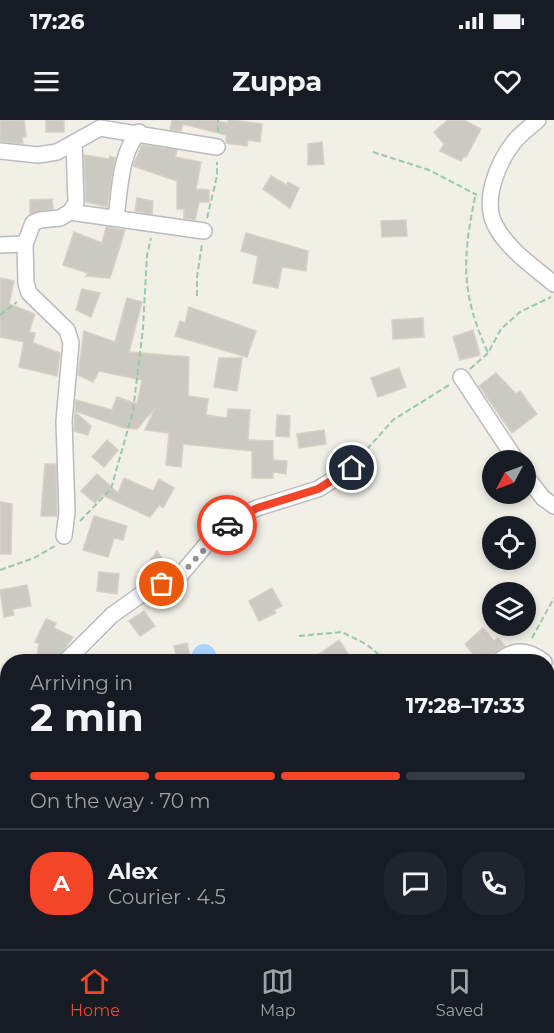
<!DOCTYPE html>
<html lang="en">
<head>
<meta charset="utf-8">
<style>
	:root { --surface:#171b24; --page:#20242c; --text:#f1f3f6; --muted:#9ea1a6; --line:#363941; --accent:#f44529 }
	body { margin:0; font-family:Montserrat,sans-serif; background:var(--page); color:var(--text); height:100vh; display:flex; flex-direction:column; font-size:22px; white-space:nowrap }
	* { box-sizing:border-box; margin:0 }
	p { font-size:20px; color:var(--muted) }
	.icon { flex:none; width:33px; height:33px; fill:none; stroke:currentColor; stroke-width:2; stroke-linecap:round; stroke-linejoin:round }
	.map { position:relative; flex:1; overflow:hidden }
	.drawer { position:absolute; left:0px; top:534px; width:555px; height:296px; display:flex; flex-direction:column; background:var(--surface); border-radius:24px 24px 0 0; box-shadow:0 3px 9px #0003 }
	.drawer>* { flex:none }
	.needle { width:39px; rotate:229deg }
	.tools { position:absolute; left:482px; top:330px; display:grid; gap:12px }
	.tools a { display:grid; place-items:center; width:54px; height:54px; border-radius:50%; background:var(--surface); box-shadow:0 3px 9px #0003; font-size:30px }
	.pin { position:absolute; display:grid; place-items:center; width:51px; height:51px; color:#fff; margin:-26px; border:3px solid #fff; border-radius:50%; box-shadow:0 2px 6px #0007 }
	.courier { position:absolute; display:grid; place-items:center; width:60px; height:60px; margin:-30px; border:4px solid #f44529; border-radius:50%; background:#fff; color:#222; box-shadow:0 2px 8px #0007 }
	.headline em { font-style:normal; font-weight:700 }
	.headline div { display:flex; flex-direction:column-reverse }
	.headline { display:flex; align-items:center; justify-content:space-between; height:102px; padding:0 30px }
	h1 { font-size:39px; font-weight:700; line-height:45px }
	.bar { display:grid; grid-template-columns:repeat(4,1fr); gap:9px 6px; align-content:center; height:72px; padding:0 30px }
	.bar i { height:8px; border-radius:4px; background:var(--line) }
	.bar .selected { background:var(--accent) }
	.bar p { grid-column:span 4 }
	.line { display:flex; align-items:center; gap:15px; padding:0 30px; border-top:2px solid var(--line) }
	.line div { flex:1 }
	.round { display:grid; place-items:center; flex:none; width:63px; height:63px; border-radius:24px; background:var(--page) }
	.status { display:flex; justify-content:space-between; align-items:center; height:42px; padding:0 30px; background:var(--surface); direction:ltr }
	.status svg { height:16px; fill:currentColor }
	header { display:flex; justify-content:space-between; align-items:center; height:78px; padding:0 30px; background:var(--surface); font-size:27px; font-weight:700 }
	.dock { display:flex; justify-content:space-around; align-items:center; height:84px; border-top:2px solid var(--line); background:var(--surface); font-size:16px; color:var(--muted) }
	.dock a { display:grid; justify-items:center; gap:3px }
	.dock .selected { color:var(--accent) }
	.map>svg:first-child { display:block }
	.lines { fill:none; stroke-linecap:round; stroke-linejoin:round }
	.river { stroke:#a8d4ff; stroke-width:24 }
	.building { fill:#ccc9c3; stroke:#d6d1c4; stroke-width:1.5 }
	.minor-casing { stroke:#b9bbc0; stroke-width:18 }
	.path { stroke:#99c8aa; stroke-width:2; stroke-dasharray:6 3; stroke-linecap:butt }
	.minor { stroke:#fff; stroke-width:15 }
	.done { stroke:#919394; stroke-width:6; stroke-dasharray:0 10.8 }
	.route { stroke:#f44529; stroke-width:8 }
</style>
</head>
<body>
<div class="status"><b>17:26</b><svg viewBox="0 0 49 12"><path d="M0 12V9h3v3zM5 12V6h3v6zM10 12V3h3v9zM15 12V0h3v12zM26 1h20v11H26zM47 4h2v5h-2z"/></svg></div>
<header><svg class="icon" aria-label="menu" viewBox="0 0 24 24"><path d="M4 6h16M4 12h16M4 18h16"/></svg>Zuppa<svg class="icon" aria-label="heart" viewBox="0 0 24 24"><path d="M12 20l-8-8c-3-5 5-10 8-4 3-6 11-1 8 4z"/></svg></header>
<div class="map">
<svg width="554" height="829" viewBox="0 0 554 829">
	<rect width="100%" height="100%" fill="#f1efe6"/>
	<g class="lines">
		<g class="river">
			<polyline points="204,536 205,542"/>
			<polyline points="362,822 369,829"/>
		</g>
	</g>
	<g class="building">
		<polygon points="0,0 24,0 26,17 22,17 23,24 0,21"/>
		<rect x="46" y="0" width="18" height="12"/>
		<polygon points="172,0 213,0 228,3 228,0 233,0 262,4 260,22 248,20 247,26 226,23 226,15 183,4 181,11 170,10"/>
		<polygon points="448,0 464,0 481,9 466,37 464,36 461,41 440,31 444,24 434,12"/>
		<polygon points="322,22 324,44 308,45 308,24"/>
		<polygon points="142,25 177,30 175,37 201,42 196,69 209,70 209,82 199,82 195,100 184,98 184,89 177,89 177,61 133,46"/>
		<polygon points="84,35 109,39 110,36 115,38 107,87 86,82"/>
		<polygon points="271,56 287,65 288,62 299,68 290,88 263,69"/>
		<polygon points="137,78 153,81 152,94 135,91"/>
		<polygon points="52,79 53,89 30,94 30,80"/>
		<polygon points="406,100 407,116 382,117 381,101"/>
		<polygon points="106,107 125,110 110,158 86,156 88,153 63,145 74,112 102,123"/>
		<polygon points="246,113 308,131 306,151 282,147 278,168 253,163 258,136 241,131"/>
		<polygon points="0,158 14,161 9,184 35,194 29,212 35,213 33,223 60,233 57,256 19,247 24,222 0,217"/>
		<polygon points="82,169 100,173 91,197 76,190"/>
		<polygon points="127,178 142,182 129,232 189,237 188,276 208,279 206,295 227,298 228,289 250,290 248,320 273,321 273,340 287,341 286,354 273,352 273,358 252,358 252,331 183,324 181,347 166,345 169,313 145,310 155,288 137,309 124,308 75,291 76,280 112,290 117,277 137,284 142,260 99,251 93,262 78,255 84,211 115,222"/>
		<polygon points="189,187 256,211 247,237 175,216 180,201 185,203"/>
		<polygon points="423,198 424,217 393,219 392,200"/>
		<polygon points="473,210 480,235 460,240 453,217"/>
		<polygon points="219,238 242,238 237,271 214,267"/>
		<polygon points="399,248 406,267 378,277 371,258"/>
		<polygon points="496,253 516,274 520,271 537,294 512,313 479,266"/>
		<polygon points="75,292 91,306 88,315 74,311"/>
		<polygon points="277,295 290,296 289,317 276,316"/>
		<polygon points="324,310 326,324 299,328 297,314"/>
		<polygon points="107,320 118,330 104,347 92,337"/>
		<polygon points="45,344 56,344 57,396 41,396"/>
		<polygon points="97,354 118,373 124,358 153,371 159,359 174,368 163,388 159,385 150,397 102,375 95,383 81,371"/>
		<polygon points="0,382 12,384 11,434 0,434"/>
		<polygon points="94,396 127,406 123,420 114,418 108,437 83,430"/>
		<polygon points="157,431 170,451 154,457 146,446"/>
		<polygon points="99,452 119,454 117,474 97,471"/>
		<polygon points="27,465 31,486 13,489 14,495 4,497 0,470"/>
		<polygon points="272,468 282,486 274,490 276,493 259,501 249,481"/>
		<polygon points="144,491 155,506 140,516 129,501"/>
		<polygon points="46,499 56,503 54,508 73,517 56,542 36,542 39,524 35,522"/>
		<polygon points="483,508 494,521 498,518 505,526 492,534 488,542 481,536 477,539 465,524"/>
		<polygon points="339,520 353,542 308,542"/>
		<polygon points="187,523 191,542 178,542 174,526"/>
	</g>
	<g class="lines">
		<g class="minor-casing">
			<g id="minor">
				<path d="M538,0C530,7 520,14 514,22C498,42 482,80 495,105C508,130 533,146 554,164"/>
				<polyline points="0,31 38,35 57,32 100,8 217,27"/>
				<polyline points="70,92 204,111"/>
				<path d="M116,97C120,70 120,33 139,12"/>
				<polyline points="0,125 25,124"/>
				<polyline points="461,257 516,340"/>
				<polyline points="525,355 543,378 554,386"/>
				<polyline points="64,416 67,392 64,301 71,223 67,210 29,173 26,163 25,124 33,103 40,100 60,98 70,92 76,83 74,23"/>
				<polyline points="65,542 112,495 146,471 178,458 215,414 233,399 257,388 318,369 352,348"/>
				<path d="M498,542C514,528 529,530 544,542"/>
				<polyline points="0,698 8,697"/>
				<polyline points="548,743 554,736"/>
				<polyline points="50,822 52,829"/>
				<polyline points="418,822 423,829"/>
				<polyline points="195,829 202,822"/>
				<polyline points="455,829 463,822"/>
			</g>
		</g>
		<g class="path">
			<polyline points="218,12 218,0"/>
			<polyline points="373,32 429,50 477,75"/>
			<path d="M475,77C462,141 461,173 488,233"/>
			<polyline points="207,98 217,56 217,42"/>
			<polyline points="197,176 197,157 202,124"/>
			<polyline points="0,195 17,182"/>
			<polyline points="470,249 488,233 501,209 520,192 551,177"/>
			<polyline points="361,336 393,300 449,265"/>
			<polyline points="80,401 111,369 133,291 143,208 147,135 151,118"/>
			<polyline points="0,450 34,438 55,426"/>
			<polyline points="299,516 342,512 366,524 388,542"/>
			<polyline points="532,518 554,478"/>
			<polyline points="399,822 403,829"/>
			<polyline points="272,829 273,822"/>
		</g>
		<use href="#minor" class="minor"/>
	</g>
	<g class="lines">
		<polyline class="done" points="162,464 178,458 227,405"/>
		<polyline class="route" points="227,405 257,388 318,369 352,348"/>
	</g>
</svg>
<div class="tools">
<a><svg class="needle" viewBox="-14 -14 28 28"><path d="M0-13l5 13h-10z" fill="#e53935"/><path d="M0 13l5-13h-10z" fill="#9ea1a6"/></svg></a>
<a><svg class="icon" aria-label="locate" viewBox="0 0 24 24"><circle cx="12" cy="12" r="6"/><path d="M12 2v4M12 18v4M2 12h4M18 12h4"/></svg></a>
<a><svg class="icon" aria-label="layers" viewBox="0 0 24 24"><path d="M12 4l9 5-9 5-9-5zM3 14l9 5 9-5"/></svg></a>
</div>
<div class="pin" style="left:162px;top:464px;background:#ea580c"><svg class="icon" aria-label="bag" viewBox="0 0 24 24"><path d="M5 8h14l-1 12H6zM9 8a3 3 0 0 1 6 0"/></svg></div>
<div class="pin" style="left:352px;top:348px;background:#1f2937"><svg class="icon" aria-label="home" viewBox="0 0 24 24"><path d="M3 11l9-7 9 7M6 9v11h12V9"/></svg></div>
<div class="courier" style="left:227px;top:405px"><svg class="icon" aria-label="car" viewBox="0 0 24 24"><path d="M5 17H2v-5l4-1 3-4h7l3 4 3 1v5h-3M9 17h6M6 11h13"/><circle cx="7" cy="17" r="2"/><circle cx="17" cy="17" r="2"/></svg></div>
<section class="drawer">
<div class="headline"><div><h1>2 min</h1><p>Arriving in</p></div><em>17:28–17:33</em></div>
<div class="bar"><i class="selected"></i><i class="selected"></i><i class="selected"></i><i></i><p>On the way · 70 m</p></div>
<div class="line" style="height:108px"><b class="round" style="background:var(--accent);color:#fff">A</b><div><b>Alex</b><p>Courier · 4.5</p></div><a class="round"><svg class="icon" aria-label="chat" viewBox="0 0 24 24"><path d="M4 5h16v11H9l-5 4z"/></svg></a><a class="round"><svg class="icon" aria-label="phone" viewBox="0 0 24 24"><path d="M5 4h4l2 5-3 2q2 4 5 5l2-3 5 2v4C11 20 4 13 5 4z"/></svg></a></div>
</section>
</div>
<nav class="dock">
<a class="selected"><svg class="icon" aria-label="home" viewBox="0 0 24 24"><path d="M3 11l9-7 9 7M6 9v11h12V9"/></svg>Home</a>
<a><svg class="icon" aria-label="map" viewBox="0 0 24 24"><path d="M3 6l6-2 6 2 6-2v14l-6 2-6-2-6 2zM9 4v14M15 6v14"/></svg>Map</a>
<a><svg class="icon" aria-label="saved" viewBox="0 0 24 24"><path d="M7 4h10v16l-5-4-5 4z"/></svg>Saved</a>
</nav>
</body>
</html>
